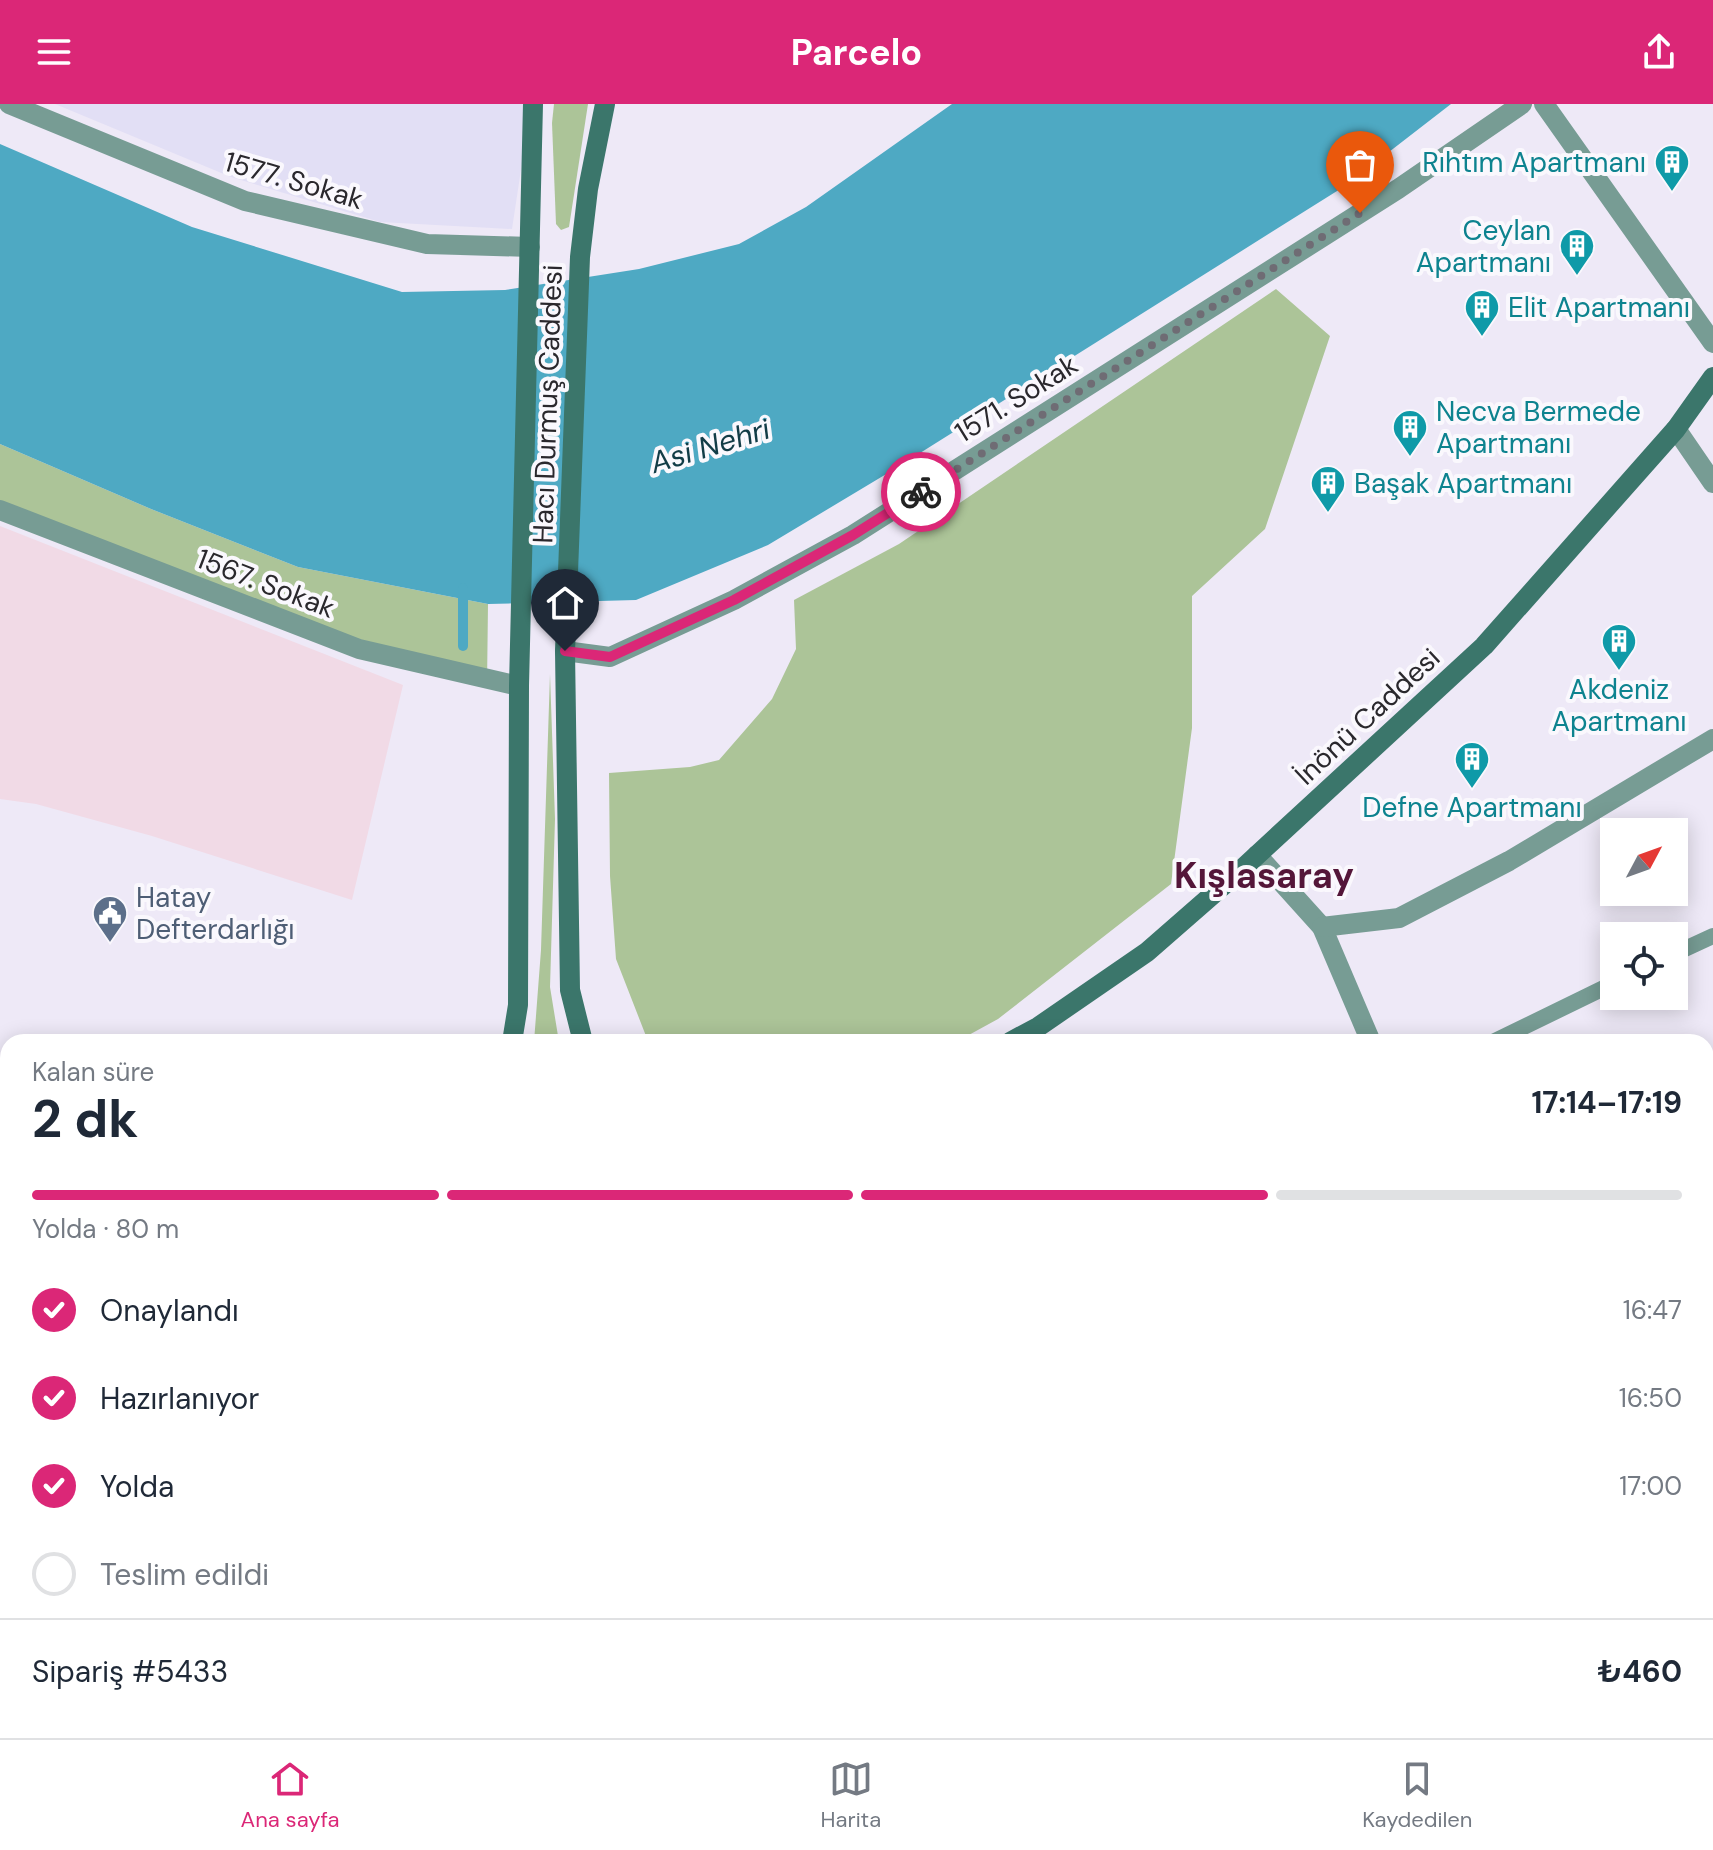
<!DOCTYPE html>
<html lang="tr">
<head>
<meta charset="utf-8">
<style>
	:root { --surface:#fff; --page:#f6f6f7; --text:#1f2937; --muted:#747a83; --line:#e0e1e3; --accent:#db2777 }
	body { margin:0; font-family:"DM Sans",sans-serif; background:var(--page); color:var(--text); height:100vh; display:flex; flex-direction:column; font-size:30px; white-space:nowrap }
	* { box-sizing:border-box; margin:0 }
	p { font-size:26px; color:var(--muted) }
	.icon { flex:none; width:44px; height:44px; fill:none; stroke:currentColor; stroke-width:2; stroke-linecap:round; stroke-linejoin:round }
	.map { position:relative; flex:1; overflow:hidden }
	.sheet { position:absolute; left:0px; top:930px; width:1714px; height:704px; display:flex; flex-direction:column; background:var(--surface); border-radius:24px 24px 0 0; box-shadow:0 4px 20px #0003 }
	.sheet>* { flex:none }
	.needle { width:52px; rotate:49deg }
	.tools { position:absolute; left:1600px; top:714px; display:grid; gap:16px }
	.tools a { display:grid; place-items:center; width:88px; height:88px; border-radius:0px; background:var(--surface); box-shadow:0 4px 20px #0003; font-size:40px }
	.pin { position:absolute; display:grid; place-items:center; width:68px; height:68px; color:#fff; margin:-82px -34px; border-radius:50% 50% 50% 0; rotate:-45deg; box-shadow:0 0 8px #0007 }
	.pin .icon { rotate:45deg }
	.courier { position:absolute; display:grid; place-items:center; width:80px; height:80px; margin:-40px; border:6px solid #db2777; border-radius:50%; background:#fff; color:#222; box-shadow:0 2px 10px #0007 }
	.head em { font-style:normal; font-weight:700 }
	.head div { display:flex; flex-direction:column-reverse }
	.head { display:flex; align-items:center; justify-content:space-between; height:136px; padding:0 32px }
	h1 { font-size:52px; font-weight:700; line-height:60px }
	.bar { display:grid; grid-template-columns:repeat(4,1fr); gap:12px 8px; align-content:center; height:96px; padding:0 32px }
	.bar i { height:10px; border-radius:6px; background:var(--line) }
	.bar .active { background:var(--accent) }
	.bar p { grid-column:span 4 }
	.line { display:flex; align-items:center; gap:20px; padding:0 32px; border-top:2px solid var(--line) }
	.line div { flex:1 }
	ol { padding:0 32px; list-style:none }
	li { display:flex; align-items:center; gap:24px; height:88px }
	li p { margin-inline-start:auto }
	li .icon { padding:8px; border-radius:50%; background:var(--accent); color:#fff; stroke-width:4 }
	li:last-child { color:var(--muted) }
	li i { width:44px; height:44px; border:4px solid var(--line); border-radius:50% }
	header { display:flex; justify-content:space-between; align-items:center; height:104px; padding:0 32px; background:var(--accent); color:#fff; font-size:36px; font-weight:700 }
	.tab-bar { display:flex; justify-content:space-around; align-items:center; height:112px; border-top:2px solid var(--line); background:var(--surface); font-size:22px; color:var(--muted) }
	.tab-bar a { display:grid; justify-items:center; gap:4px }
	.tab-bar .active { color:var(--accent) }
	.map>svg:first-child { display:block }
	.commercial { fill:#e2dff5 }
	.education { fill:#f1dae6 }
	.green { fill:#acc498 }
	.water { fill:#4ea9c3 }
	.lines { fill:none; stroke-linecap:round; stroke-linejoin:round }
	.stream { stroke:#4ea9c3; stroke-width:10 }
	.lane { stroke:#779c94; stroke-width:16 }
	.street { stroke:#779c94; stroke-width:20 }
	.secondary { stroke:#3b766b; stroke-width:20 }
	.primary { stroke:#1a574e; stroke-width:20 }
	.done { stroke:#6f6c74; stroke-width:8; stroke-dasharray:0 14.4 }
	.route { stroke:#db2777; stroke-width:10 }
	.labels { text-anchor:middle; stroke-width:8; stroke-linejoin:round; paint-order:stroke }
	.culture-label { font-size:28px; fill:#0d838f; stroke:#faf8fd; text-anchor:start }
	.street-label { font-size:28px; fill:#2a282d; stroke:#faf8fd }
	.service-label { font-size:28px; fill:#4e5e75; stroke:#faf8fd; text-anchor:start }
	.water-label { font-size:30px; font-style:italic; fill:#123c47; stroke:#faf8fd }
	.district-label { font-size:36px; font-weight:bold; fill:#541639; stroke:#faf8fd }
</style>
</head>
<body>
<header><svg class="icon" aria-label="menu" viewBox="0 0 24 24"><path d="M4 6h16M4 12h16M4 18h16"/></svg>Parcelo<svg class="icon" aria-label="share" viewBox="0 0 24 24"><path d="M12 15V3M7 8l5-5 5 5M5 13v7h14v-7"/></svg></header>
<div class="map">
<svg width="1713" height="1634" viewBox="0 0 1713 1634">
	<rect width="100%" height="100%" fill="#eee9f7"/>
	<polygon class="commercial" points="55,0 531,0 512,125 380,118 231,73"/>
	<polygon class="education" points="0,422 403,581 352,796 152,732 36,700 0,695"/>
	<g class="green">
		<polygon points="554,0 588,0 569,123 561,126 556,120 552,19"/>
		<polygon points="1276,185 1330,232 1265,425 1192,492 1192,624 1171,780 998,915 956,938 658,938 646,932 616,855 610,772 609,669 690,663 719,656 772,595 796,545 794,496 899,440"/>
		<polygon points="0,340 151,405 298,463 488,500 487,581 0,409"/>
		<polygon points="550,570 555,715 550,883 559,938 534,938 541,846"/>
	</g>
	<polygon class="water" points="952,0 1451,0 1345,82 893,366 768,441 636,496 488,500 298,463 151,405 0,340 0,40 192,123 402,188 505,186 639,165 739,140 806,103"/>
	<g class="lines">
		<polyline class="stream" points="463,484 463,542"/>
		<g class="lane">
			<polyline points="1674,850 1713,832"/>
			<polyline points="1493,938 1614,879"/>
		</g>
		<g class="street">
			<polyline points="9,0 245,97 427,140 530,143"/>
			<polyline points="1544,0 1713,239"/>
			<polyline points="1676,325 1713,379"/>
			<polyline points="0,406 359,545 519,582"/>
			<polyline points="565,547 610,553 734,496 853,431 1398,85 1522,0"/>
			<polyline points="1257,751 1322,823 1371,938"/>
			<polyline points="1322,823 1399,814 1509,757 1713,635"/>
			<polyline points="0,1286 8,1289"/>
			<polyline points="0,1392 8,1389"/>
			<polyline points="0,1479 8,1480"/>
			<polyline points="796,1626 796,1634"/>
			<polyline points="1081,1626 1081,1634"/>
			<polyline points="331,1634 331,1626"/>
			<polyline points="1271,1634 1272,1626"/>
		</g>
		<g class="secondary">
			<polyline points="512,938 518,901 519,582 533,0"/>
			<polyline points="583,938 570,886 565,547 580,153 588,85 605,0"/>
			<polyline points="1010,938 1038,923 1147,848 1242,765 1484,542 1676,325 1713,273"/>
			<polyline points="1706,998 1713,995"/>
			<polyline points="511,1626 511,1634"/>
		</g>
		<g class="primary">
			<polyline points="0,1020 8,1020"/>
			<polyline points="0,1089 8,1090"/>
			<polyline points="1706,1332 1713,1332"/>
			<polyline points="1706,1371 1713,1371"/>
		</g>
	</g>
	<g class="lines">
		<polyline class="done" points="921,388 1360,109"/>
		<polyline class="route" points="565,547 610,553 734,496 853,431 921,388"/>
	</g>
	<defs>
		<g id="building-pin" transform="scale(1.8)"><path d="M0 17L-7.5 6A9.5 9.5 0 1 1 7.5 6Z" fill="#0f9aa8" stroke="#faf8fd"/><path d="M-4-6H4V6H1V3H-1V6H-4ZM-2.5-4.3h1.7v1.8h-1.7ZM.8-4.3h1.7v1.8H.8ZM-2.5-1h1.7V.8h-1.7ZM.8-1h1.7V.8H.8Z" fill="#fff"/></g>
		<g id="civic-pin" transform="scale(1.8)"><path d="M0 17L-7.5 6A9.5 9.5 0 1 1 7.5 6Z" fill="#5c6f8a" stroke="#faf8fd"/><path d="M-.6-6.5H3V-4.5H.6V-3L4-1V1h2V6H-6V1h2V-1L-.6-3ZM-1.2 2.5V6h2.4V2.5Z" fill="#fff"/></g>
	</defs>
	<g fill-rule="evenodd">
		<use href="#building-pin" x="1672" y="58"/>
		<use href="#building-pin" x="1577" y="142"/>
		<use href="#building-pin" x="1482" y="203"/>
		<use href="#building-pin" x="1410" y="323"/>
		<use href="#building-pin" x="1328" y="379"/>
		<use href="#building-pin" x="1619" y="537"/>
		<use href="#building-pin" x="1472" y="655"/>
		<use href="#civic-pin" x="110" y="809"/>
	</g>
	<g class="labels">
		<g class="culture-label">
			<text x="1646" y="68" text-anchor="end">Rıhtım Apartmanı</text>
			<text x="1551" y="136" text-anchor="end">Ceylan<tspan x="1551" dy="32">Apartmanı</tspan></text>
			<text x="1508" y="213">Elit Apartmanı</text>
			<text x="1436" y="317">Necva Bermede<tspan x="1436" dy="32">Apartmanı</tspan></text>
			<text x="1354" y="389">Başak Apartmanı</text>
			<text x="1619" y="595" text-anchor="middle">Akdeniz<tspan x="1619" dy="32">Apartmanı</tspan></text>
			<text x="1472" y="713" text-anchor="middle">Defne Apartmanı</text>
		</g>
		<g class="street-label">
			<text transform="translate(294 76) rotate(16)" y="10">1577. Sokak</text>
			<text transform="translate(1016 294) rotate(-32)" y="10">1571. Sokak</text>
			<text transform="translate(547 300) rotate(-88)" y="10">Hacı Durmuş Caddesi</text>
			<text transform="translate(266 479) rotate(21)" y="10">1567. Sokak</text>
			<text transform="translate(1367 612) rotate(-43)" y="10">İnönü Caddesi</text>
		</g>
		<g class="service-label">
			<text x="136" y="803">Hatay<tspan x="136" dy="32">Defterdarlığı</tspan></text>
		</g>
		<g class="water-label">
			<text transform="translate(710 342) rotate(-17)" y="10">Asi Nehri</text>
		</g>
		<g class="district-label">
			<text x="1264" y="784">Kışlasaray</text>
		</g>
	</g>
</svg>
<div class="tools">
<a><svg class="needle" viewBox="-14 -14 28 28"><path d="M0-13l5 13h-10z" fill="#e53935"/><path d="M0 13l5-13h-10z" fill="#747a83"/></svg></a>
<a><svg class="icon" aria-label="locate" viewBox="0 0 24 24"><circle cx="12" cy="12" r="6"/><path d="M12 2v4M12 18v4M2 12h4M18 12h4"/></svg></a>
</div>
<div class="pin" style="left:1360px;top:109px;background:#ea580c"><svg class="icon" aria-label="bag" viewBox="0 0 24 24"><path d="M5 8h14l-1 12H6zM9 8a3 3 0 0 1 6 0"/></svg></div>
<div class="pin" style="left:565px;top:547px;background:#1f2937"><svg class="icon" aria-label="home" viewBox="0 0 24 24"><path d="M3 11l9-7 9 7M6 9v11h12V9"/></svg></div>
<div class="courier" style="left:921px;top:388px"><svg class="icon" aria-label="bike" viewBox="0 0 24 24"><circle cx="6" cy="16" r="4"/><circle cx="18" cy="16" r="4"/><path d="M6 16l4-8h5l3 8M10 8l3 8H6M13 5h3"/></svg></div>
<section class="sheet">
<div class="head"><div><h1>2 dk</h1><p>Kalan süre</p></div><em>17:14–17:19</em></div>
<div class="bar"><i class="active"></i><i class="active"></i><i class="active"></i><i></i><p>Yolda · 80 m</p></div>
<ol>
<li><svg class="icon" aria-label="check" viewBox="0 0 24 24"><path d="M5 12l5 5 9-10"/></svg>Onaylandı<p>16:47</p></li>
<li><svg class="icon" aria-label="check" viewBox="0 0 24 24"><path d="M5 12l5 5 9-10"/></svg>Hazırlanıyor<p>16:50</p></li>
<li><svg class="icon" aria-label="check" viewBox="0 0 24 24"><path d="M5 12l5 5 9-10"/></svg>Yolda<p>17:00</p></li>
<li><i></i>Teslim edildi</li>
</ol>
<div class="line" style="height:104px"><div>Sipariş #5433</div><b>₺460</b></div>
</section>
</div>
<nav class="tab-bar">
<a class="active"><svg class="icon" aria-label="home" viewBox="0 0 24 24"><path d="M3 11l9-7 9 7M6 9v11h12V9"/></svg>Ana sayfa</a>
<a><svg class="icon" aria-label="map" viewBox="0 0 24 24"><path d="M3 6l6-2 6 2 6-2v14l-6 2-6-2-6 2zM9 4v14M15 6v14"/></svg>Harita</a>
<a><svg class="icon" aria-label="saved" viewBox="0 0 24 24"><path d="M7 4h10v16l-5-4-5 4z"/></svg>Kaydedilen</a>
</nav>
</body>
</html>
